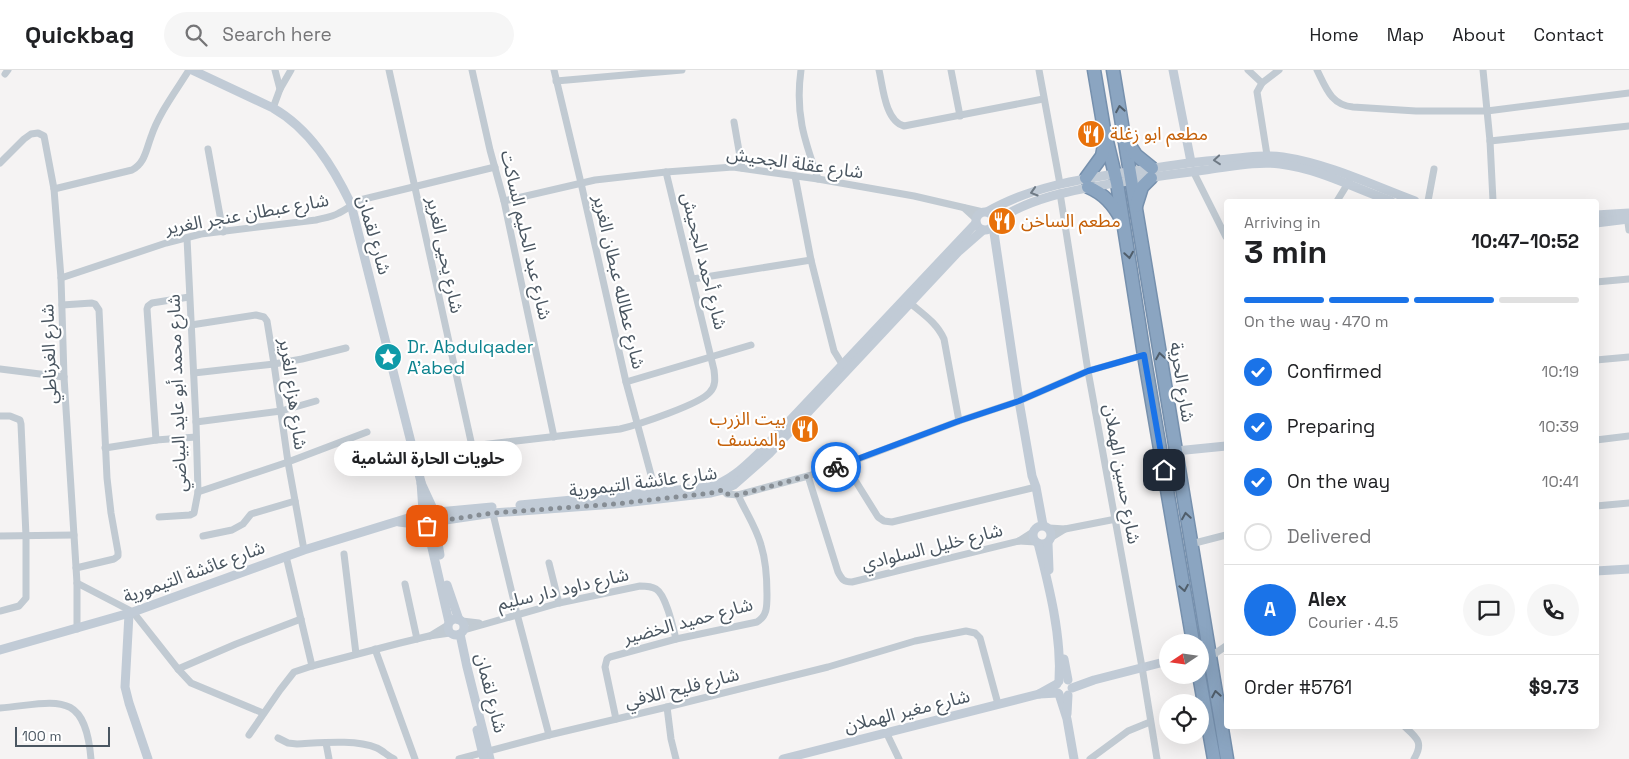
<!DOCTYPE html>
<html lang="en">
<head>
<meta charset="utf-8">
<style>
	:root { --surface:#fff; --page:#f6f6f6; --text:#202124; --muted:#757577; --line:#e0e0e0; --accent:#1a73e8 }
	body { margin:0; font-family:"Space Grotesk","Noto Sans Arabic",sans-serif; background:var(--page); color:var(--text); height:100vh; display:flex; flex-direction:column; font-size:19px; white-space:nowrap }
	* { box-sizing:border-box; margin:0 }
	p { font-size:16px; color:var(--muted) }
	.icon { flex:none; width:28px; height:28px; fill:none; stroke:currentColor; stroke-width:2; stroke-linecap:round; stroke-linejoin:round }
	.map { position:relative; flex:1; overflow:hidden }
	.panel { position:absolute; left:1224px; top:129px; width:375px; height:530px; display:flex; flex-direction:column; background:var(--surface); border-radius:5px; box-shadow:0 5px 20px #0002 }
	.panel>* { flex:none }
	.needle { width:32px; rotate:257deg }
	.tools { position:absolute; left:1159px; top:564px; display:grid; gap:10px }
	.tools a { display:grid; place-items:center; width:50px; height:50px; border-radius:50%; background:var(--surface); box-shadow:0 5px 20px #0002; font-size:25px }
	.scale { position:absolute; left:15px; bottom:12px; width:95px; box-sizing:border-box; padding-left:5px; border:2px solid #4a5661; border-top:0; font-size:14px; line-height:18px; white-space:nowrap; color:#4a5661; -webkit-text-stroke:4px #fff; paint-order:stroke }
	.pin { position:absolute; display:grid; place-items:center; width:42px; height:42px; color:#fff; margin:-21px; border-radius:10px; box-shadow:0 2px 8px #0006 }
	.courier { position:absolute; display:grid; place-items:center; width:50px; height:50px; margin:-25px; border:4px solid #1a73e8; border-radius:50%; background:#fff; color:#222; box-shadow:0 1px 6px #0007 }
	.bubble { position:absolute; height:35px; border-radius:18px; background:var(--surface); box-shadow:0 5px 20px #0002; font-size:16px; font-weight:700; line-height:35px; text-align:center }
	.headline em { font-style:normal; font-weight:700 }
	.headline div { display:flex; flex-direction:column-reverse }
	.headline { display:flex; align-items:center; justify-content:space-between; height:85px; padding:0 20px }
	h1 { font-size:32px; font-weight:700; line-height:38px }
	.bar { display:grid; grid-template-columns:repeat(4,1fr); gap:8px 5px; align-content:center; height:60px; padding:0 20px }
	.bar i { height:6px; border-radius:4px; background:var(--line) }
	.bar .current { background:var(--accent) }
	.bar p { grid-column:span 4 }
	.line { display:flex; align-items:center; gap:12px; padding:0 20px; border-top:1px solid var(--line) }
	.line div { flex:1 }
	.round { display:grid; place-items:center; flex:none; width:52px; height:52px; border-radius:26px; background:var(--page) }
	ol { padding:0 20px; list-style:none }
	li { display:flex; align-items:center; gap:15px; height:55px }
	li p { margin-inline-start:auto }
	li .icon { padding:5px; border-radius:50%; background:var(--accent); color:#fff; stroke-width:4 }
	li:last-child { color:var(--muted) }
	li i { width:28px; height:28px; border:2px solid var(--line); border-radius:50% }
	header { display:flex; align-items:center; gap:30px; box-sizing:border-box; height:70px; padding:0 25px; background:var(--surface); border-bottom:1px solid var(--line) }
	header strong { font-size:24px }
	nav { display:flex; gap:28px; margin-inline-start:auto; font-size:18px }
	.search { width:350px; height:45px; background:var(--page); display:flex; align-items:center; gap:12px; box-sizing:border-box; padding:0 18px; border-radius:28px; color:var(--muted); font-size:19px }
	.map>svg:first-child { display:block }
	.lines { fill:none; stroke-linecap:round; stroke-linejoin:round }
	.highway-casing { stroke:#7690ad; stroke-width:15 }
	.street { stroke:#c1cad2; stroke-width:7 }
	.secondary { stroke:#c1cbd6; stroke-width:9 }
	.highway { stroke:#8ba5c1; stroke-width:12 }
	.oneway { stroke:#505e6b }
	.oneway2 { stroke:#6e7984 }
	.done { stroke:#868d94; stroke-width:5; stroke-dasharray:0 9 }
	.route { stroke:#1a73e8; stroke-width:6 }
	.labels { text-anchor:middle; stroke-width:4.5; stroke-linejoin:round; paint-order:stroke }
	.food-label { font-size:18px; fill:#c56008; stroke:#fff; text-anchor:start }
	.street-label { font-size:18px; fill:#4a5661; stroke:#fff }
	.culture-label { font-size:18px; fill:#0d838f; stroke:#fff; text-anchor:start }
</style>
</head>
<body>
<header>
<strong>Quickbag</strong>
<div class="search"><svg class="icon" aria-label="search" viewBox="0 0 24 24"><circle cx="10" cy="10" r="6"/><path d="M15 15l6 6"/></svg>Search here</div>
<nav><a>Home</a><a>Map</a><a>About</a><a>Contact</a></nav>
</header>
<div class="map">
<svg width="1629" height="689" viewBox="0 0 1629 689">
	<rect width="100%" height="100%" fill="#f5f3f3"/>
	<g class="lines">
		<g class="highway-casing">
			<g id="highway">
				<polyline points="1094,0 1104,59 1117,113 1144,285 1193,572"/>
				<polyline points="1113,0 1227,689"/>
				<polyline points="1127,71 1136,85 1152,98"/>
				<polyline points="1086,108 1102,86 1105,69"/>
				<path d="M1088,117C1104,124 1113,134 1121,149"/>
				<polyline points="1136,136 1142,117 1151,108"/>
				<polyline points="1199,605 1214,689"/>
			</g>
		</g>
		<g class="street">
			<polyline points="275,0 280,19"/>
			<polyline points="389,0 472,376"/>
			<polyline points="472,0 490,80 504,131 554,367"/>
			<polyline points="554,0 581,113 626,312 657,427"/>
			<path d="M801,0C795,43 804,69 818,109"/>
			<path d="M879,0C883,17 885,51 904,56L1043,29"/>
			<polyline points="951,0 960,46"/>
			<polyline points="1039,0 1060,114"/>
			<polyline points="1248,0 1262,13"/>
			<path d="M1317,0C1326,18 1331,35 1353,37L1416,41H1487L1629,23"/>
			<polyline points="1483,0 1490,71 1493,131"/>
			<polyline points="5,4 8,0"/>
			<polyline points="556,11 682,0"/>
			<polyline points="273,38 280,19 291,0"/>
			<polyline points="734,52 742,98"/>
			<polyline points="1490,71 1629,56"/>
			<polyline points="208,79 223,162"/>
			<polyline points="1265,88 1267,85 1257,22 1262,13 1279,0"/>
			<polyline points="0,93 24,69 31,64 38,63 44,66 54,119 61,208 64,307 77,513 77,559"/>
			<polyline points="1193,101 1226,167"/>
			<polyline points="795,106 811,190 834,281 842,294"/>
			<path d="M54,119L132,100C145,93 146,80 151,67C159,43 176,21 189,0"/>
			<polyline points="1060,123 1088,301 1142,597 1157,689"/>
			<polyline points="504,131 595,110 666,102 733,97 818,109 914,126 983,142"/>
			<polyline points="1337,131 1350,110"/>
			<polyline points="1428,131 1434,99"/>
			<polyline points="964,138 976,149"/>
			<polyline points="1627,146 1629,160"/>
			<path d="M61,208L166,173L201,164L316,150C324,148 332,147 339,143C347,139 353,134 360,130L495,97"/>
			<polyline points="693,209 811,190"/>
			<polyline points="1596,212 1629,209"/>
			<path d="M910,233C923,244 937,253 944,269L959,351"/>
			<polyline points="62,235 92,233 95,234 99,240 107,408 111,443 118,482 118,486 114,489 76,498"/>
			<polyline points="191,255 256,245 264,247 267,251 274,294 288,392 304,480"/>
			<polyline points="1596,290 1629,287"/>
			<polyline points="0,299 64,307"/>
			<polyline points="194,303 274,294 302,289 346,278"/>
			<polyline points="626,312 751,275"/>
			<polyline points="0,346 10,346 20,350 21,354 26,466 26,528 19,536 0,541"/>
			<polyline points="196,352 281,341 316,331"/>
			<polyline points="156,370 147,239 148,236 152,233 189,227"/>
			<polyline points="1596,370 1629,366"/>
			<polyline points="105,378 156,370 196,367"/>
			<path d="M414,385L472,376L620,359C637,355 701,334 710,322C716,316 715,308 714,300L666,102"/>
			<polyline points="845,394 878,447 884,451 892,452 1036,417"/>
			<path d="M808,406L838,502C842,509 843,512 852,512L1019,471L1033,462"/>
			<polyline points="720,417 727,424 738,425 808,406 845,394 959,351 1019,331 1088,301 1144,285"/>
			<polyline points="198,422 288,392 367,362"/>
			<polyline points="1596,436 1629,433"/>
			<polyline points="492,440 517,544 549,665"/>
			<polyline points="159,447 190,445 194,443 198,422 196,352 187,168"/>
			<polyline points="1049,458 1065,459 1116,449"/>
			<polyline points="0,466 74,465"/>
			<polyline points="203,466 232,460 243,454 251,444 295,431"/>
			<polyline points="1052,467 1065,459"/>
			<polyline points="1019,471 1036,472"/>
			<polyline points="1191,474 1226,465"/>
			<polyline points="344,484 356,584"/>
			<polyline points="286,486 312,596"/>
			<polyline points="549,493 559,533"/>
			<polyline points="77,513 133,542 178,599 191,613 263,643"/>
			<polyline points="405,514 417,569"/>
			<polyline points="462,551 479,553"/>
			<path d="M464,560L559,533L640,516C645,516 651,516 656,519C666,525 673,557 676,569"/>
			<polyline points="430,566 448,555"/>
			<polyline points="375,579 415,689"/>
			<polyline points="1210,587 1226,576"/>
			<polyline points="178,599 236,574 301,549"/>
			<polyline points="667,637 671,669 676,689"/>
			<path d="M0,638C56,633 85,618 91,689"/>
			<path d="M616,649L605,597L607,589L610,587L676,569L757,552C767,546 767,537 767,525C767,508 766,491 761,475C756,457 745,441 738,425"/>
			<path d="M1404,656C1417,668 1424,672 1414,689"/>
			<polyline points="887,664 899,689"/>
			<polyline points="249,665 280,620 294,602 312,596 400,573 429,566 450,563"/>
			<path d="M278,668L288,673L297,674C320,673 355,669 377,678C383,681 388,686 394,689"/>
			<polyline points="326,673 329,689"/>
			<polyline points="459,689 549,665 667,637 828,597 915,571 966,561 975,563 980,568 998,634"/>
			<polyline points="1090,689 1128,661 1150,652"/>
		</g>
		<g class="secondary">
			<path d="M192,0L273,38C310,59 333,97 351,134L421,412L423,441"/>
			<polyline points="1173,0 1191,92"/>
			<circle cx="985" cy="151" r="9"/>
			<path d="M987,142C1030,117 1080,109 1128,102C1158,98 1188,92 1218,90C1240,88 1261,84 1283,87C1329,94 1372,115 1415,131"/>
			<polyline points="1596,145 1629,143"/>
			<path d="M994,153C1028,127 1075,120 1115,113C1145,108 1175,104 1205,100C1230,97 1256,91 1280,94C1320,99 1354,118 1391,131"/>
			<polyline points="1596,153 1629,149"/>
			<polyline points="993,156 1019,331 1032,406 1036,417 1043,455"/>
			<polyline points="1176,381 1226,376"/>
			<polyline points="421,413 433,439"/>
			<path d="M520,435L709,417C732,411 748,393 765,377L976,153"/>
			<circle cx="430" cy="447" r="9"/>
			<polyline points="438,442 492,437"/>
			<polyline points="439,451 493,443 615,434 711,423 723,420 734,415 769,384 959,181 983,160"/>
			<polyline points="399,452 407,453 422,452"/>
			<polyline points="435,455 440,485"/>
			<circle cx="1042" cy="465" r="9"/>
			<polyline points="427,456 449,552"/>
			<path d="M1038,473C1049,516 1062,567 1059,611"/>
			<polyline points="1048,473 1049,500"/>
			<polyline points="1596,501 1629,499"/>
			<polyline points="447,515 459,550"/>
			<polyline points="129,544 125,617 129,633 148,689"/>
			<circle cx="456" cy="557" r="8"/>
			<polyline points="460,564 467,597 490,689"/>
			<polyline points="0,580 133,542 304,480 421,444"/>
			<polyline points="1064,589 1068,610"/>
			<polyline points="1072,618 1094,610 1168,591"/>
			<polyline points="1039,624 1057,614"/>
			<polyline points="1059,624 1067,649 1074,689"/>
			<polyline points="1067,644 1068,625"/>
			<polyline points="477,660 484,689"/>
			<polyline points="783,689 1039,624 1058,623"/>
		</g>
		<use href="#highway" class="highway"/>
	</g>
	<defs><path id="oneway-chevron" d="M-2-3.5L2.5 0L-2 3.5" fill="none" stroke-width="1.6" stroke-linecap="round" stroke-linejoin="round" transform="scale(1.25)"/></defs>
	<g class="oneway">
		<use href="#oneway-chevron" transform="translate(1120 39) rotate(-100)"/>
		<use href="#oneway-chevron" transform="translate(1129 185) rotate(81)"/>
		<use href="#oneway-chevron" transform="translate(1160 286) rotate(-99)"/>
		<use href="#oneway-chevron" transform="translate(1186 446) rotate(-99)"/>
		<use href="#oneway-chevron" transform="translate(1184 518) rotate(80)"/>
		<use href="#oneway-chevron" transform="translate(1216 624) rotate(-100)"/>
	</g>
	<g class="oneway2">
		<use href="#oneway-chevron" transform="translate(1217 90) rotate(175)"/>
		<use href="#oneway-chevron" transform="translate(1034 122) rotate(163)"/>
	</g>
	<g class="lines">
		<polyline class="done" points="427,456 432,456 439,451 493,443 615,434 711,423 723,420 727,424 738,425 808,406 836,397"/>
		<polyline class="route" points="836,397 959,351 1019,331 1088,301 1144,285 1164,400"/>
	</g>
	<defs>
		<g id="restaurant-disc" transform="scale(1.4375)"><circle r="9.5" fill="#e8710a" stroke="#fff"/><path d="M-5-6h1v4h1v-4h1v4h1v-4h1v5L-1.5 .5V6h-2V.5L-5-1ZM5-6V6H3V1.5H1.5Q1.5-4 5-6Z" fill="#fff"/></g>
		<g id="sight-disc" transform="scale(1.4375)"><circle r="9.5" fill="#0f9aa8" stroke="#fff"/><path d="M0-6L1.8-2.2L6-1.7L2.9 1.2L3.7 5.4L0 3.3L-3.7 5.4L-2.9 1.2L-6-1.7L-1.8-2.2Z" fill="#fff"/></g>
	</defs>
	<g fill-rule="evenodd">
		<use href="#restaurant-disc" x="1091" y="64"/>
		<use href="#restaurant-disc" x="1002" y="151"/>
		<use href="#sight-disc" x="388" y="287"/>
		<use href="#restaurant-disc" x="805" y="359"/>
	</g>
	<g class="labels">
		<g class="food-label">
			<text x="1110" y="70">مطعم ابو زغلة</text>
			<text x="1021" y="157">مطعم الساخن</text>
			<text x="786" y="355" text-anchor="end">بيت الزرب<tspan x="786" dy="21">والمنسف</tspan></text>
		</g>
		<g class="street-label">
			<text transform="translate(795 93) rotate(8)" y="6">شارع عقلة الجحيش</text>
			<text transform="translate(247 144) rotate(-10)" y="6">شارع عبطان عنجر الغرير</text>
			<text transform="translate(374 165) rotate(74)" y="6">شارع لقمان</text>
			<text transform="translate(526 165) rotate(77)" y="6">شارع عبد الحليم الساكت</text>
			<text transform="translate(445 185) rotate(78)" y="6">شارع يحيى الغرير</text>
			<text transform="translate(704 191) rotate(76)" y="6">شارع أحمد الجحيش</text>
			<text transform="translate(619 212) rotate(77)" y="6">شارع عطالله عبطان الغرير</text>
			<text transform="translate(49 284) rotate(-92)" y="6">شارع الغرناطي</text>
			<text transform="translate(1182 312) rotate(81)" y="6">شارع الحرية</text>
			<text transform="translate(177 323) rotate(-92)" y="6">شارع محمد أبو عايد البياضي</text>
			<text transform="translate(293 324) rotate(82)" y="6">شارع هزاع الغرير</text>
			<text transform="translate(1122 404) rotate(80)" y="6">شارع حسين الهملان</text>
			<text transform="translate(643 412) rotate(-7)" y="6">شارع عائشة التيمورية</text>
			<text transform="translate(932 477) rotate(-14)" y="6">شارع خليل السلوادي</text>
			<text transform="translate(194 502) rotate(-20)" y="6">شارع عائشة التيمورية</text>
			<text transform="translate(563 519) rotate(-13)" y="6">شارع داود دار سليم</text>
			<text transform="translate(688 551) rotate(-15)" y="6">شارع حميد الخضير</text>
			<text transform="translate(682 618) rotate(-14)" y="6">شارع فليح اللافي</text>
			<text transform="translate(491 623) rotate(76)" y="6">شارع لقمان</text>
			<text transform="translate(907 641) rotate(-14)" y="6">شارع مغير الهملان</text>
		</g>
		<g class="culture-label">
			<text x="407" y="283">Dr. Abdulqader<tspan x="407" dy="21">A'abed</tspan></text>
		</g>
	</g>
</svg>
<div class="tools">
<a><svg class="needle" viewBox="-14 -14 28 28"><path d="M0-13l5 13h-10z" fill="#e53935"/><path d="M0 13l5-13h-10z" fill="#757577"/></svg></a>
<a><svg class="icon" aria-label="locate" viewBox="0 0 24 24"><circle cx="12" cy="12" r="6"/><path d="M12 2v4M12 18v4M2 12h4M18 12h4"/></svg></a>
</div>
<div class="scale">100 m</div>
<div class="pin" style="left:427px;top:456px;background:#ea580c"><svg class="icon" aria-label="bag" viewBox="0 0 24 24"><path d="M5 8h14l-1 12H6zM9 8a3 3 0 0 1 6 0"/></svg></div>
<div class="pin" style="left:1164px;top:400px;background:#1f2937"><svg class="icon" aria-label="home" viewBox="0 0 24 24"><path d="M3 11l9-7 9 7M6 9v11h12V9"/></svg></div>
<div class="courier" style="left:836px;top:397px"><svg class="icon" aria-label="bike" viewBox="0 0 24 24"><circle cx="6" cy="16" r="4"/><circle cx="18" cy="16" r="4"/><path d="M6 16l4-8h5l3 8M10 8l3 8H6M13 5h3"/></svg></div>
<div class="bubble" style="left:334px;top:371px;width:188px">حلويات الحارة الشامية</div>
<section class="panel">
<div class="headline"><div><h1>3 min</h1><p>Arriving in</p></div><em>10:47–10:52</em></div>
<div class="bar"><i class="current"></i><i class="current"></i><i class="current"></i><i></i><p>On the way · 470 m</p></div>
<ol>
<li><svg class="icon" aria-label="check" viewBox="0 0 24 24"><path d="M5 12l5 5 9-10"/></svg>Confirmed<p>10:19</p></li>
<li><svg class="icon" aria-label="check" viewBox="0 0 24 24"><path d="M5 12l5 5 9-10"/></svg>Preparing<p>10:39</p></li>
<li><svg class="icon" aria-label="check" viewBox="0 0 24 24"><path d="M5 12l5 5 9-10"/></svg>On the way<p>10:41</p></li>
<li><i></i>Delivered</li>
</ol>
<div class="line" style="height:90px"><b class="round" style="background:var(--accent);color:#fff">A</b><div><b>Alex</b><p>Courier · 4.5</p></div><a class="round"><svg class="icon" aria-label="chat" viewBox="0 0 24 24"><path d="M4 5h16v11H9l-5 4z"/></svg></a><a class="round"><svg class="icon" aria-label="phone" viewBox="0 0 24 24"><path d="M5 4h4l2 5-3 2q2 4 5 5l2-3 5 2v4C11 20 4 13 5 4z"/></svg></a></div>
<div class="line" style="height:65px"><div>Order #5761</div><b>$9.73</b></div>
</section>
</div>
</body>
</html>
